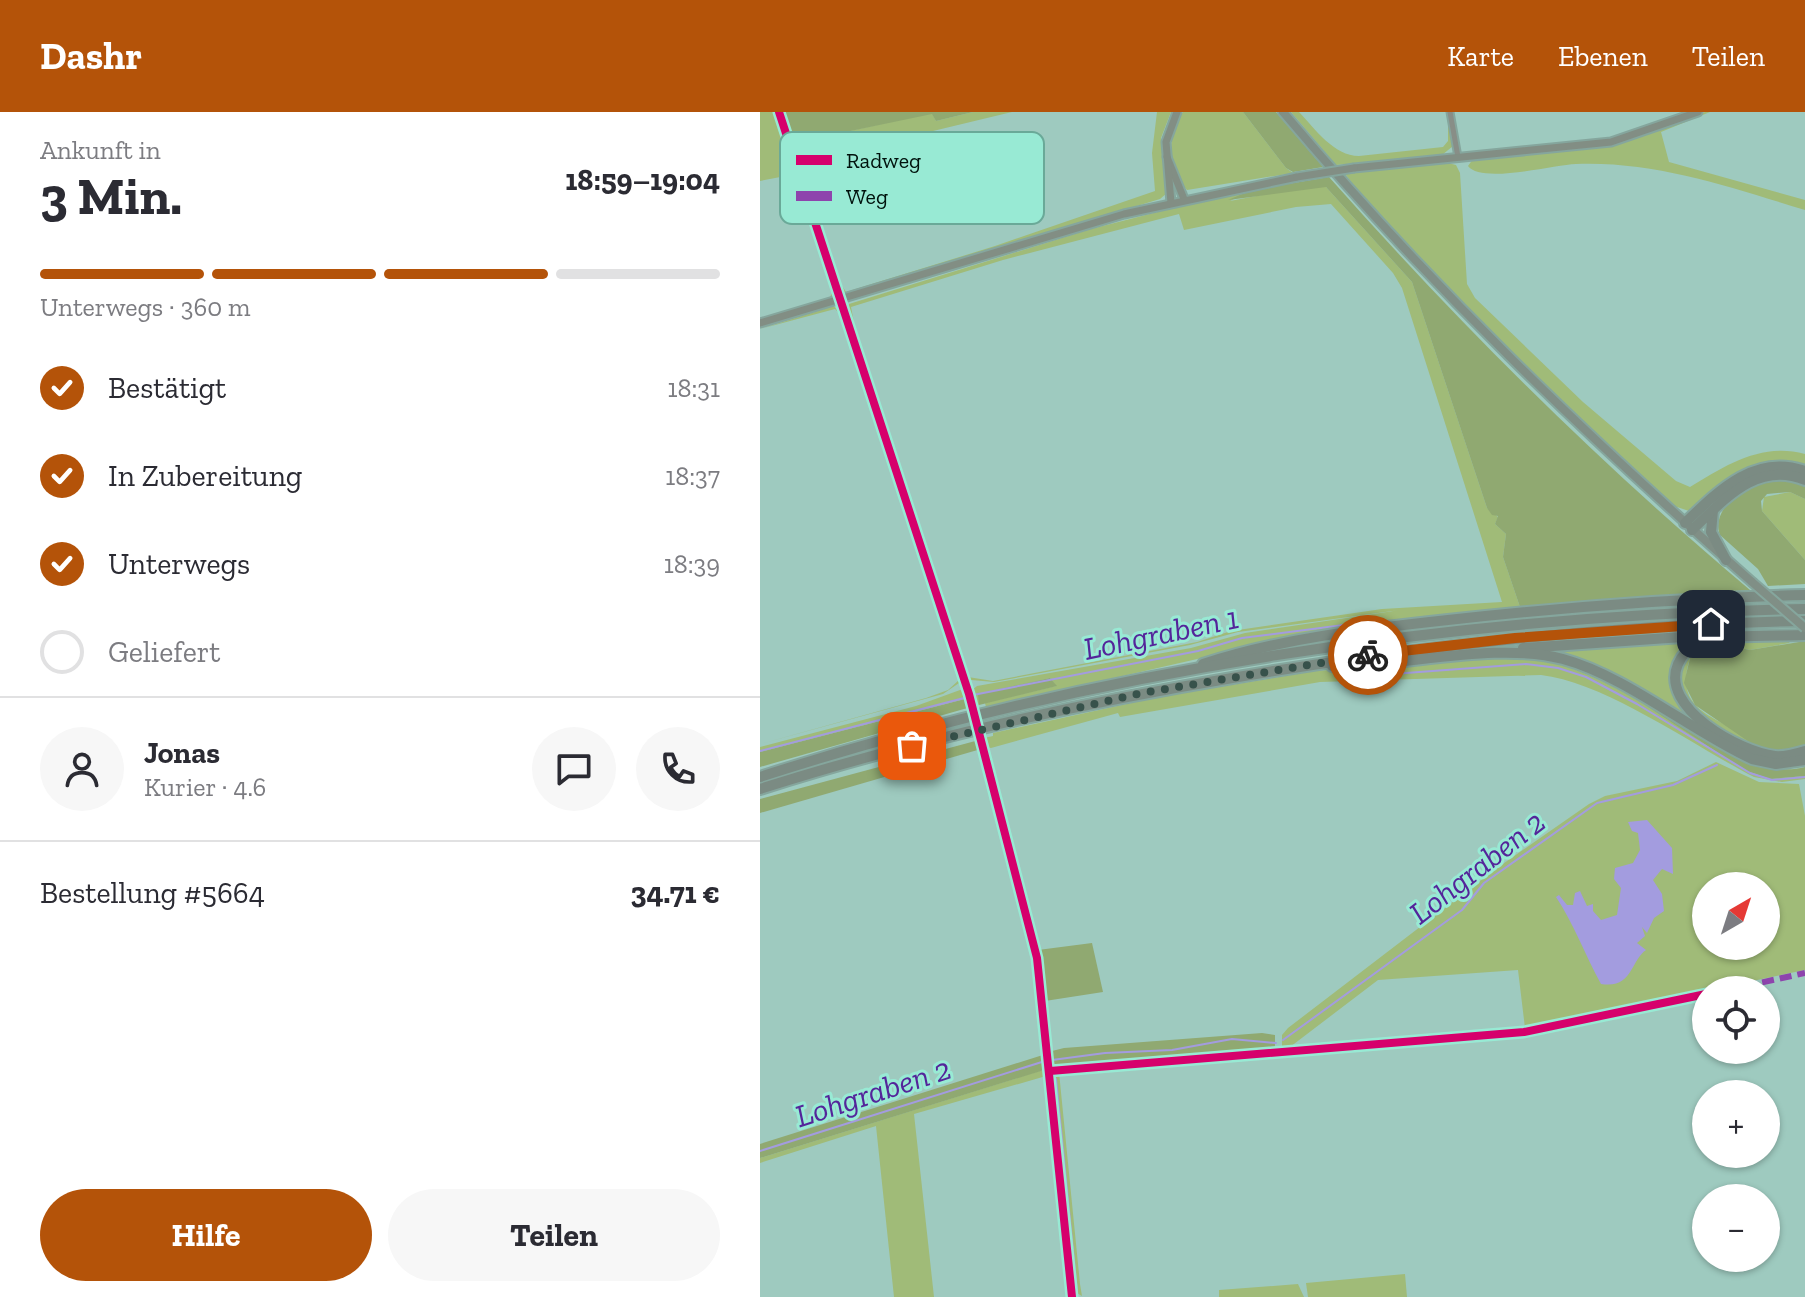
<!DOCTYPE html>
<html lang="de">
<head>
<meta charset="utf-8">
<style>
	:root { --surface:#fff; --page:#f7f7f7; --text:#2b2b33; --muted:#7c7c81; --line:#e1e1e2; --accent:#b45309 }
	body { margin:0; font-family:"Zilla Slab",serif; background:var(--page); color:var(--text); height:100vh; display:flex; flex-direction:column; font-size:30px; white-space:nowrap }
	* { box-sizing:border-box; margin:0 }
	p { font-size:26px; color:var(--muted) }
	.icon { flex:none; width:44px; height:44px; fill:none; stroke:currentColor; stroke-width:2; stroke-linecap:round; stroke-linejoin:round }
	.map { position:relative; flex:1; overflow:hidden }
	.panel { display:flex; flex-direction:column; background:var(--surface); width:760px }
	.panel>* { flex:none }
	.needle { width:52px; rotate:39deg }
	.tools { position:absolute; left:932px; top:760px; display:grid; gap:16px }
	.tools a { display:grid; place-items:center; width:88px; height:88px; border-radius:50%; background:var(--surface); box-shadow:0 2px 6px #0004; font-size:40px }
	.pin { position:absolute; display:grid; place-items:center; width:68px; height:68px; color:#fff; margin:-34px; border-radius:16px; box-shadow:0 4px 12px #0006 }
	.courier { position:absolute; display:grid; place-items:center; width:80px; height:80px; margin:-40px; border:6px solid #b45309; border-radius:50%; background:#fff; color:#222; box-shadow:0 2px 10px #0007 }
	.head em { font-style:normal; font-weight:700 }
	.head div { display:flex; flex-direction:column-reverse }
	.head { display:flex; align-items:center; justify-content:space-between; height:136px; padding:0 40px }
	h1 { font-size:52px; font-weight:700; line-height:60px }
	.bar { display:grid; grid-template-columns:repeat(4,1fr); gap:12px 8px; align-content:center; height:96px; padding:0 40px }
	.bar i { height:10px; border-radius:6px; background:var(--line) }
	.bar .current { background:var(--accent) }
	.bar p { grid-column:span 4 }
	.line { display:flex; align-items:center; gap:20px; padding:0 40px; border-top:2px solid var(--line) }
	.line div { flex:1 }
	.round { display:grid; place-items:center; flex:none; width:84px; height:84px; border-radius:42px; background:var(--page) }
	ol { padding:0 40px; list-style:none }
	li { display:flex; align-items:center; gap:24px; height:88px }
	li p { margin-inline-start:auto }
	li .icon { padding:8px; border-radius:50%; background:var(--accent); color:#fff; stroke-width:4 }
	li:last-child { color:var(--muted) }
	li i { width:44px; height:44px; border:4px solid var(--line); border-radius:50% }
	.cta { display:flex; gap:16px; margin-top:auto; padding:16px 40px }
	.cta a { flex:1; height:92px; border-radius:48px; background:var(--accent); color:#fff; font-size:32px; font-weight:700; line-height:92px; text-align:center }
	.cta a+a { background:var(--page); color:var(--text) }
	header { display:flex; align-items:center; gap:48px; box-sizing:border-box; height:112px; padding:0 40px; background:var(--accent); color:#fff }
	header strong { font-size:38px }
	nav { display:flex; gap:44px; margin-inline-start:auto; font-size:28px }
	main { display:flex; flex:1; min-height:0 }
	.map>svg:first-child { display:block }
	.green { fill:#a0bb78; fill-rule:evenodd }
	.forest { fill:#90a971 }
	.water { fill:#a39cdf }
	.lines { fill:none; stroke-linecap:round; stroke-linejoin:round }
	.stream { stroke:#a39cdf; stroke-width:2 }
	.street-casing { stroke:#85a69d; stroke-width:9 }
	.secondary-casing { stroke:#85a69d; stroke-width:11 }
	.primary-casing { stroke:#85a69d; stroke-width:12 }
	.highway-casing { stroke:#85a69d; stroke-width:14 }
	.street { stroke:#888e87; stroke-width:5 }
	.secondary { stroke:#828e84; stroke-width:7 }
	.primary { stroke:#808f86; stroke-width:8 }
	.highway { stroke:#7b8b83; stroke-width:10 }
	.secondary-bridge-casing { stroke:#85a69d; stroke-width:11; stroke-linecap:butt }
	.primary-bridge-casing { stroke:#85a69d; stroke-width:12; stroke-linecap:butt }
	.secondary-bridge { stroke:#828e84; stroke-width:7 }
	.primary-bridge { stroke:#808f86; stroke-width:8 }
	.quiet { stroke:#8e44ad; stroke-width:6; stroke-dasharray:12 6; stroke-linecap:butt }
	.cycleway-casing { stroke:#98ead4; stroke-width:13 }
	.cycleway { stroke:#d6006c; stroke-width:8 }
	.done { stroke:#37524b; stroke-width:8; stroke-dasharray:0 14.4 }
	.route { stroke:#b45309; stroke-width:10 }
	.labels { text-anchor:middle; stroke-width:6; stroke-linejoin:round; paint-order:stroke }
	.water-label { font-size:32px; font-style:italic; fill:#54259a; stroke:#98ead4 }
	.key { fill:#98ead4; stroke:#6aa998; stroke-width:2 }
	.key-label { font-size:22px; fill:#00120d }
</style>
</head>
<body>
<header>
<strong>Dashr</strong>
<nav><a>Karte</a><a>Ebenen</a><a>Teilen</a></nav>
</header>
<main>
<section class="panel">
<div class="head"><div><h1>3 Min.</h1><p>Ankunft in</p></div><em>18:59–19:04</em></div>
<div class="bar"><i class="current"></i><i class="current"></i><i class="current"></i><i></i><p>Unterwegs · 360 m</p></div>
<ol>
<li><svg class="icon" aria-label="check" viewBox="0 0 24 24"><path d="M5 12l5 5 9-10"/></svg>Bestätigt<p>18:31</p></li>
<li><svg class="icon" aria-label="check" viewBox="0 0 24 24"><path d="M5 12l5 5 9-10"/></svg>In Zubereitung<p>18:37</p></li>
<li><svg class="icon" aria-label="check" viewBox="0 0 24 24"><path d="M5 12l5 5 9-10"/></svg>Unterwegs<p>18:39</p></li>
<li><i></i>Geliefert</li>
</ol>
<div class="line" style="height:144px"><a class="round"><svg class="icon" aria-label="person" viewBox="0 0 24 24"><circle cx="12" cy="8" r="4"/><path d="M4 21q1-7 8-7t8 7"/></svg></a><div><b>Jonas</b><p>Kurier · 4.6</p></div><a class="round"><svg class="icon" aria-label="chat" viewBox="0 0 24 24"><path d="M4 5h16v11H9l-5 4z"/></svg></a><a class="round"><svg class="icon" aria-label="phone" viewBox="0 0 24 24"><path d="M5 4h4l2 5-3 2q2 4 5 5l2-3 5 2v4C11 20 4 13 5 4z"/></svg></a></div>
<div class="line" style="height:104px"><div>Bestellung #5664</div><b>34.71 €</b></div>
<div class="cta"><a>Hilfe</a><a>Teilen</a></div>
</section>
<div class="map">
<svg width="1045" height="1185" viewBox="0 0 1045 1185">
	<rect width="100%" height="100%" fill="#9ecabf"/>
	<g class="green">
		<polygon points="0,0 23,0 34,31 172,1 176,9 213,0 252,0 40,51 79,169 86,180 235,134 395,79 392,41 397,0 411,0 401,26 407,81 400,87 0,208 69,187 73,179 36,62 0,69"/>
		<path d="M423,0H483L526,56L533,61L427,78C406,59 407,21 423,0Z"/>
		<path d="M531,0H539C555,17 574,44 599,44L683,35L688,29V0L693,34L682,43L576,53Z"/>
		<path d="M945,0H950L901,20L909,50L1045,88V98C969,75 896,49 816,52C793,53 721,72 708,54L713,47L856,32Z"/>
		<path d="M684,50L696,53L700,61L707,172L715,186L823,290L916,369L930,375C966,353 1002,330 1045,342V356L929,399L914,394C800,290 681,185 585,62Z"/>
		<path d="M540,68L492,78L470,89L549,74L566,75L652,170L727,396L738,405L735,412L746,422L743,445L760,495L551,521L226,595L225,591L296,574L290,566L219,582V593L215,594L211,579L217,574L431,536L485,521L640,498L478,520L430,533L234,570L211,568L200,548L96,229L88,203L89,192L331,117L468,82ZM571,92L633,161L642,176L742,490L622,497L471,519L437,530L233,569L208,565L99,235L91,195L243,148L419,102L424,118L536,95Z"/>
		<polygon points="74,194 86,211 202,569 183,582 0,632 166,586 188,578 199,568 80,202 75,197 0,217"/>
		<polygon points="1030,380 1045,387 1045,448 1002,399 1004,385"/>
		<path d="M936,528L912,574C921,613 973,630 1005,648L830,554L782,539Z"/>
		<path d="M1026,528L1030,531L990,538L971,534L930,546C910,608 971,603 1001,638C974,626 900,591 923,552C928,543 935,535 945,532C970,525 1000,528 1026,528Z"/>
		<path d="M761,545C846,554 913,614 984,658L1010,667L1045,664V667L1022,670L994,665C937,636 845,570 781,563L560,570L360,605L358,601L231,636L226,635L224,626L233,624V621L399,585L555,559Z"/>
		<polygon points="200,578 206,580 211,595 204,587 0,640 0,635 156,594"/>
		<path d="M956,650L999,670L1039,672L1045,704V858L765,916L758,858L618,868L530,935L522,934V923L528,916L737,756L829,692L845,684L917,669ZM946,774H1006V834H946Z"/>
		<polygon points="286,957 286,964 154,1002 174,1185 134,1185 116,1014 0,1051 0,1046"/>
		<polygon points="299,960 320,1172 322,1184 315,1180 312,1163 292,971"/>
		<polygon points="645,1162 647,1185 548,1185 546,1171"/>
		<polygon points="538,1172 544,1185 459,1185 459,1178"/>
	</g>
	<g class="forest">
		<polygon points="23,0 213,0 176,9 172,2 33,31"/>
		<polygon points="483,0 516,0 563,55 533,60 526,56"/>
		<path d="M569,65C700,213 839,351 990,478L971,479L974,482L760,495L743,445L746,422L735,412L738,404L732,403L727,396L652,170L566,75L468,88L492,78Z"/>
		<path d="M1025,367L1045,374V387L1030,380L1007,382L1001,389L1002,399L1045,448V472L1008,474L998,457L960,423C950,398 984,373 1006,369C1015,367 1017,371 1025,367Z"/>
		<polygon points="1045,529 1045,636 1026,641 1001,638 935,593 924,571 930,546 941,537 971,534 990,538"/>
		<polygon points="290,566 297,574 219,593 218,582"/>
		<path d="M873,585C918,610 993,670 1045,655V664L1010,667L984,658Z"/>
		<polygon points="205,587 211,595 0,655 0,640"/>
		<polygon points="219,628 221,637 0,701 0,687"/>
		<polygon points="332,831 343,880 285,889 278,838"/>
		<polygon points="502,921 515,923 515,937 304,955 292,952 289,946 292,939 304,936"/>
		<polygon points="286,942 287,955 281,959 0,1046 0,1032"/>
	</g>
	<path class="water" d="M887,708L912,736L913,762L902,757L893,768L902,782L904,799L894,806L887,821L882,815L885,824L877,831L886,838C870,849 873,877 841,872C825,843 814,812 796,785L799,783L807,793H813L815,781L820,779L827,794L833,792V799L841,808L857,803L861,776L854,767L855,756L873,751L880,738L878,721L872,719L868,710Z"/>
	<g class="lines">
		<g class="stream">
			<polyline points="602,560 606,564 766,552 798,556 826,565 877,592 990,661 1012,668 1045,665"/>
			<polyline points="213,583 438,539 482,526 599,511"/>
			<polyline points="0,639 204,586"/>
			<polyline points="523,928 702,798 724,771 837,691 913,673 957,653"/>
			<polyline points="292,948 345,941 412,938 472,927 516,931"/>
			<polyline points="296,967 317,1179"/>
			<polyline points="0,1039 285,949"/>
		</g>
		<g class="street-casing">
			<polyline id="street" points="690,0 698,45"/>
		</g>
		<g class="secondary-casing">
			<g id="secondary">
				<polyline points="407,45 424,87"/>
				<polyline points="594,56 851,30 938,0"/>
				<polyline points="411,91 406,30 417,0"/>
				<polyline points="0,211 364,102 537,65"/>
			</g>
		</g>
		<g class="primary-casing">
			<path id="primary" d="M523,0C669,173 823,321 992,470"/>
		</g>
		<g class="highway-casing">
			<g id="highway">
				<polyline points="953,398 951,420 966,448"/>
				<path d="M925,411C958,379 995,341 1045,359"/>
				<path d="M932,418C964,388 997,348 1045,368"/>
				<path d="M1045,523C1020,524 960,522 940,530C930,534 922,543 918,552C899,596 980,640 1015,644C1025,645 1035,642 1045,639"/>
				<polyline points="763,536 951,523"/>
				<path d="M443,552C522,526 605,517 688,508C806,495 926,486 1045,483"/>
				<path d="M572,554C642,555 737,529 803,547C866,564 931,619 992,647L1016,652L1045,648"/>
				<path d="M0,665C329,558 700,503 1045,497"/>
				<path d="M0,677C156,627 317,592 478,565C666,533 854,512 1045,509"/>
			</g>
		</g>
		<use href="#street" class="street"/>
		<use href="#secondary" class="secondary"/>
		<use href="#primary" class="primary"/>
		<use href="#highway" class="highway"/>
		<g class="secondary-bridge-casing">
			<polyline id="secondary-bridge" points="537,65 594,56"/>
		</g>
		<g class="primary-bridge-casing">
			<polyline id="primary-bridge" points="992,470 1045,516"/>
		</g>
		<use href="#secondary-bridge" class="secondary-bridge"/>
		<use href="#primary-bridge" class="primary-bridge"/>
		<polyline class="quiet" points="967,878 1045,861"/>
		<g class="cycleway-casing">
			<g id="cycleway">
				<polyline points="19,0 209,582 277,846 312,1185"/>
				<polyline points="290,959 764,920 946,882"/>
			</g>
		</g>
		<use href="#cycleway" class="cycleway"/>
	</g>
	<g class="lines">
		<polyline class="done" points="152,634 382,581 608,543"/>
		<polyline class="route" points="608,543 755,526 951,512"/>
	</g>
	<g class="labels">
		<g class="water-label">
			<text transform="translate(401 521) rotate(-12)" y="11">Lohgraben 1</text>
			<text transform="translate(717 755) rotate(-38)" y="11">Lohgraben 2</text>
			<text transform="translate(113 980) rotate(-18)" y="11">Lohgraben 2</text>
		</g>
	</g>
	<rect x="20" y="20" width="264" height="92" rx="12" class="key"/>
	<rect x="36" y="43" width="36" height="10" fill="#d6006c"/>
	<rect x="36" y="79" width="36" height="10" fill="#8e44ad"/>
	<g class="key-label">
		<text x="86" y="56">Radweg</text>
		<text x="86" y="92">Weg</text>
	</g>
</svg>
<div class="tools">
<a><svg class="needle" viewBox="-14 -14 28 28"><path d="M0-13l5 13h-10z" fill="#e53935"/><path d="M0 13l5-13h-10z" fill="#7c7c81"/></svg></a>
<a><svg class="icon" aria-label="locate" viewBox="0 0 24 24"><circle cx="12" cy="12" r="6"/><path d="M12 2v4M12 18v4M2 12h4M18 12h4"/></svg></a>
<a>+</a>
<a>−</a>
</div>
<div class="pin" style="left:152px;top:634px;background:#ea580c"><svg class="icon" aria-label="bag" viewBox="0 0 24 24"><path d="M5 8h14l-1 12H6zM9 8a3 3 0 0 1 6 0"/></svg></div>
<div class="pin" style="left:951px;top:512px;background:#1f2937"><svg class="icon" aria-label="home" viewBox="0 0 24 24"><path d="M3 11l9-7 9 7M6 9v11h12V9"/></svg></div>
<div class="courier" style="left:608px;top:543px"><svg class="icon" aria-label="bike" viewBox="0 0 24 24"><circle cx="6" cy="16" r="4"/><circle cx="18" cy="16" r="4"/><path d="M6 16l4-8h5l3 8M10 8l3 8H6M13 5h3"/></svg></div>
</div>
</main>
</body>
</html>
